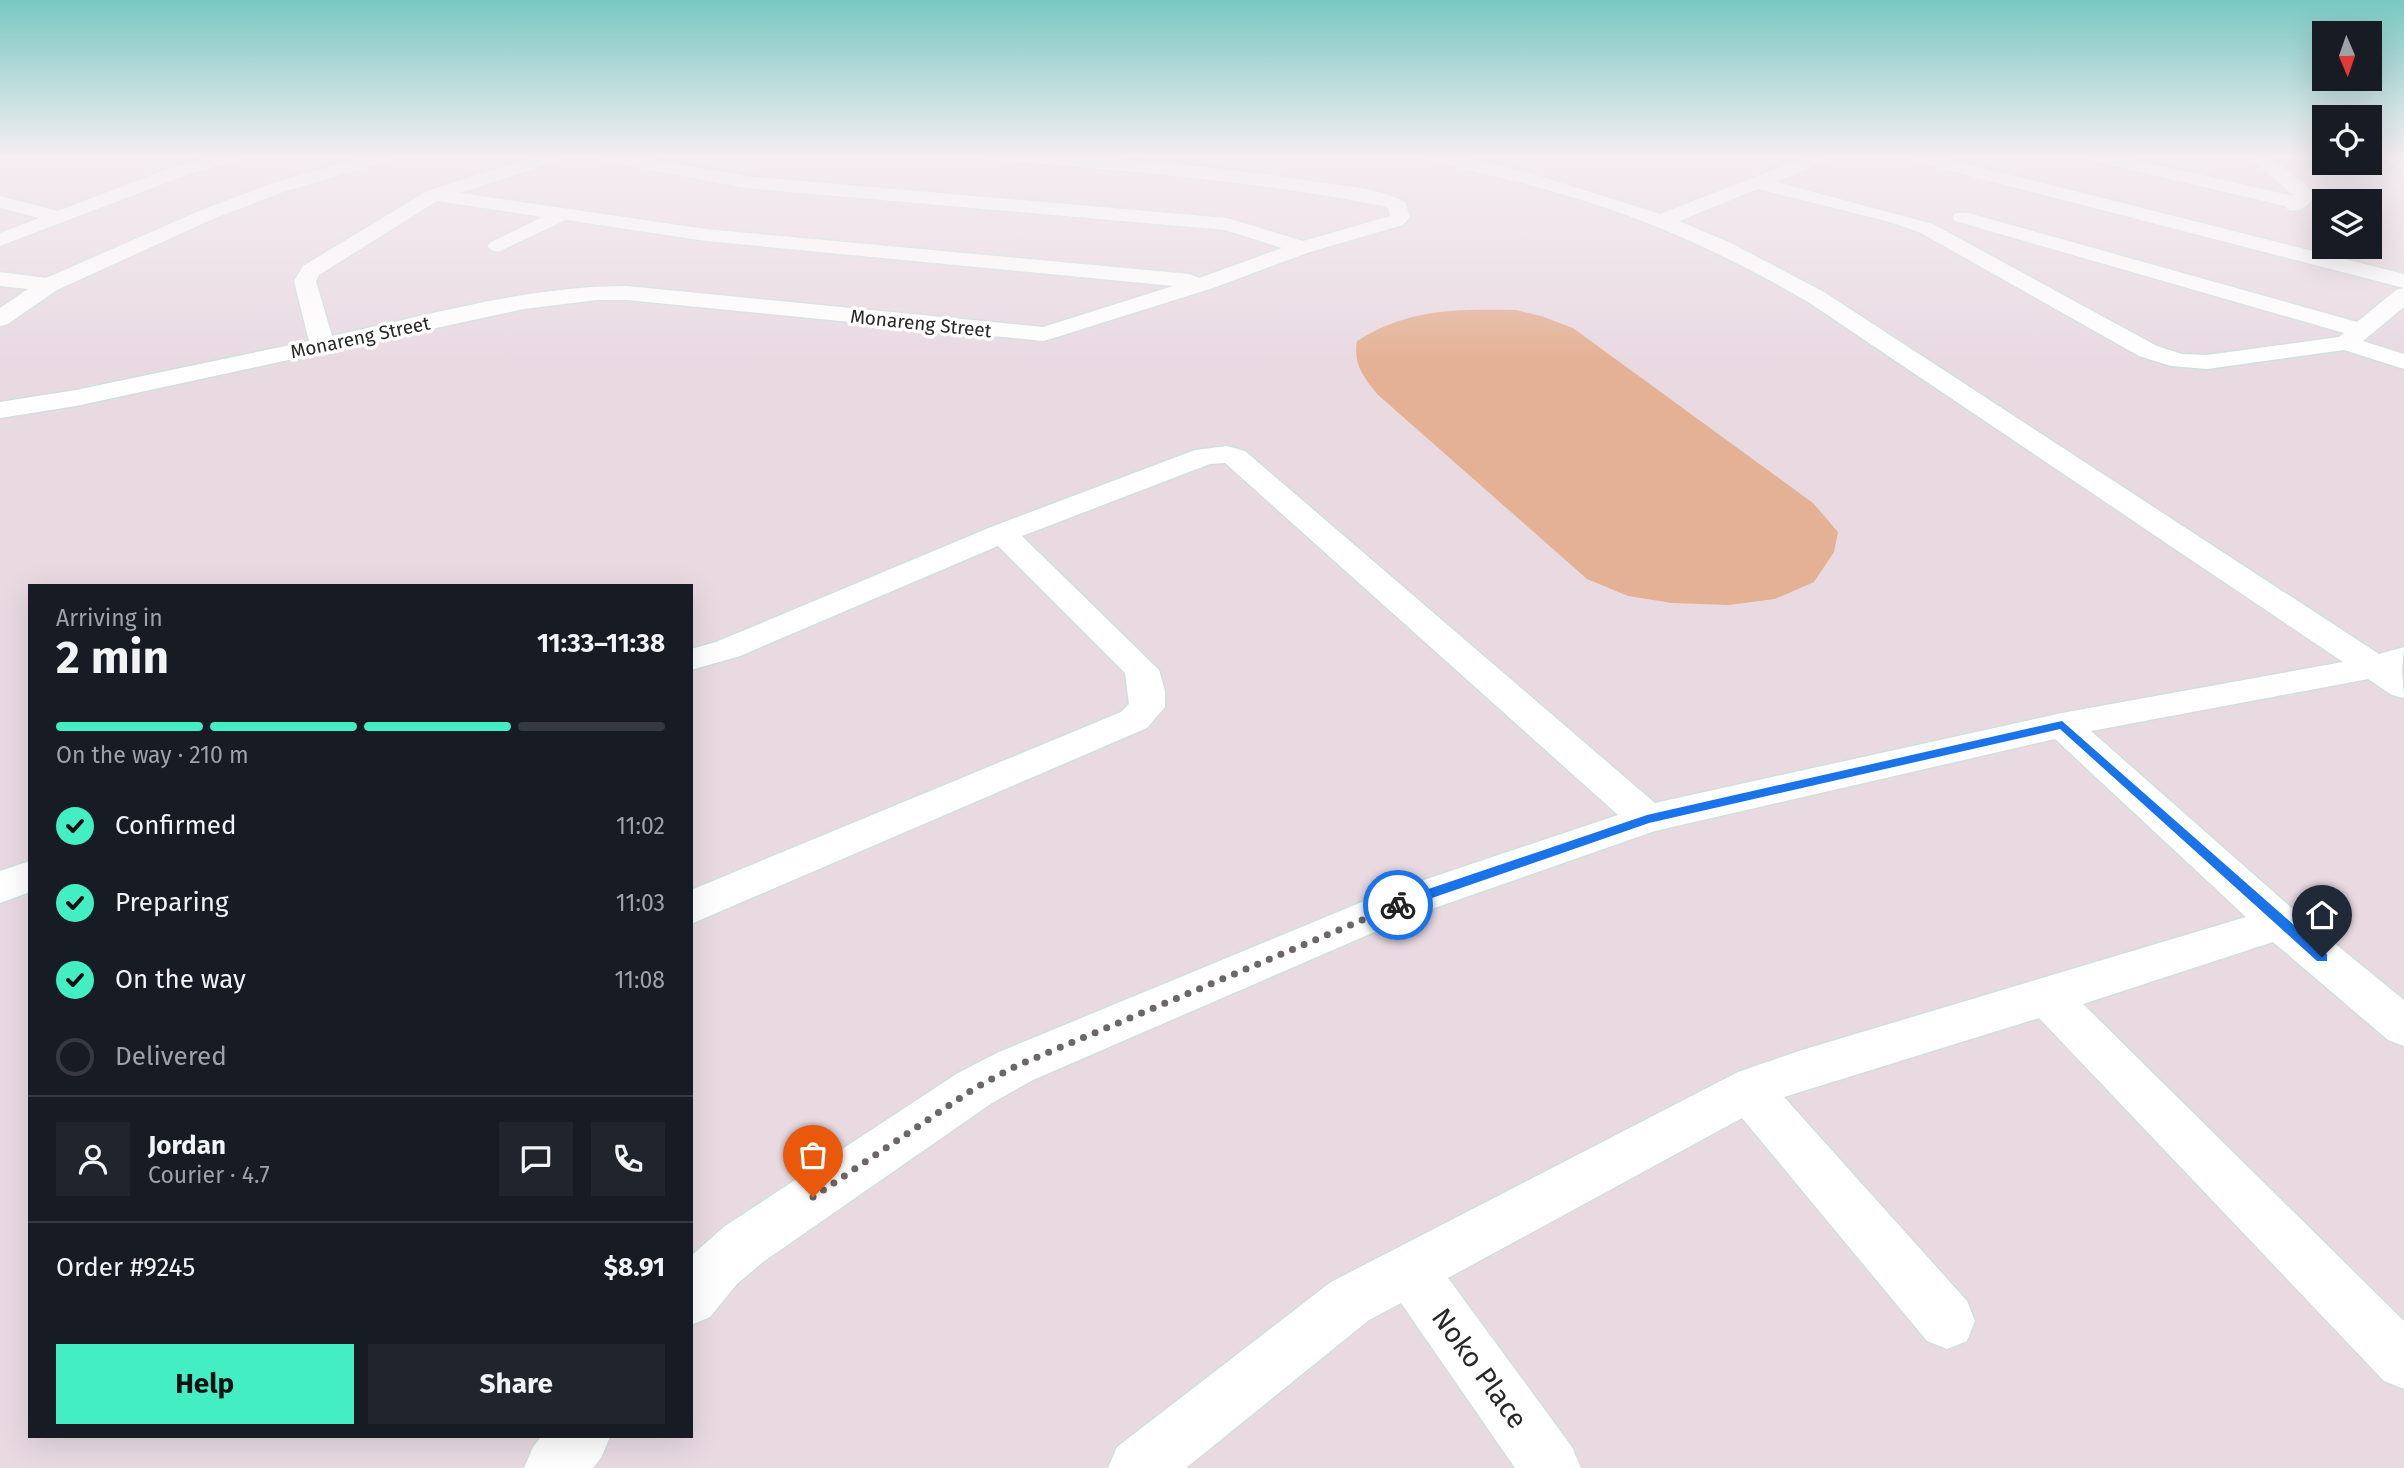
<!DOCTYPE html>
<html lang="en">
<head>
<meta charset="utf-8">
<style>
	:root { --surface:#171b24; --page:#20242c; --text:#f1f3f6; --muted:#9ea1a6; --line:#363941; --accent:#42eec2 }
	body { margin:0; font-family:"Fira Sans",sans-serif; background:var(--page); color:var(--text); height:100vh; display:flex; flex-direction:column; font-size:26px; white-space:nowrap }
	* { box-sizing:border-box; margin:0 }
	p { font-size:23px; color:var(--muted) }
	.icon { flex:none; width:38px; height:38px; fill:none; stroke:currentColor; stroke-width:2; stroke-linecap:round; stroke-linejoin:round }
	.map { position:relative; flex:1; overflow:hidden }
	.panel { position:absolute; left:28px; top:584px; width:665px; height:854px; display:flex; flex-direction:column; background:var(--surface); border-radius:0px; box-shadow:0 7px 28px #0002 }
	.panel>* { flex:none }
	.needle { width:46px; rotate:178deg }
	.buttons { position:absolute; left:2312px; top:21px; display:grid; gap:14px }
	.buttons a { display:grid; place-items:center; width:70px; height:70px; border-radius:0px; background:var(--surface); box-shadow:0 7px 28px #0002; font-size:35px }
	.pin { position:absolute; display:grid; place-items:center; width:60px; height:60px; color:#fff; margin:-72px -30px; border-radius:50% 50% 50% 0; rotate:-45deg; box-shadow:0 0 7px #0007 }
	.pin .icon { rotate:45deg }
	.courier { position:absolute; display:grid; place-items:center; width:70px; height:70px; margin:-35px; border:5px solid #1a73e8; border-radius:50%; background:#fff; color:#222; box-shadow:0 2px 9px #0007 }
	.head em { font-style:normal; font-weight:700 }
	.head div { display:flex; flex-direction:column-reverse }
	.head { display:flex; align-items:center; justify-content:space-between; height:119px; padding:0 28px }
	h1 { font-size:46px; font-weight:700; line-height:52px }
	.bar { display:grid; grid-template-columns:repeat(4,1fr); gap:10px 7px; align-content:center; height:84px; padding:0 28px }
	.bar i { height:9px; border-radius:5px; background:var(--line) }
	.bar .selected { background:var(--accent) }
	.bar p { grid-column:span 4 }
	.line { display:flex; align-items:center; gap:18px; padding:0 28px; border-top:2px solid var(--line) }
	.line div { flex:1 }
	.round { display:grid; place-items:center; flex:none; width:74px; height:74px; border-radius:0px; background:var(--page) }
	ol { padding:0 28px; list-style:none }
	li { display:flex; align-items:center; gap:21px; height:77px }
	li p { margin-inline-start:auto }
	li .icon { padding:7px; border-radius:50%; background:var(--accent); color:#111; stroke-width:4 }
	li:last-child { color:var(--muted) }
	li i { width:38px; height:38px; border:4px solid var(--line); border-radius:50% }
	.action { display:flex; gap:14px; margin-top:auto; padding:14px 28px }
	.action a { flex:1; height:80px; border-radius:0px; background:var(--accent); color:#111; font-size:28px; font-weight:700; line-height:80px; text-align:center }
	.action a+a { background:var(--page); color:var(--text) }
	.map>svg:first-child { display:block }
	.pitch { fill:#e4b195 }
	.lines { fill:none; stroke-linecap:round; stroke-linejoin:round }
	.minor-casing { stroke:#cfe0dc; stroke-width:3 }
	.minor { fill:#fff; fill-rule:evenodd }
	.route { fill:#1a73e8 }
	.done { stroke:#6c6669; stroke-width:7; stroke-dasharray:0 12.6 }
	.labels { text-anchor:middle; stroke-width:7; stroke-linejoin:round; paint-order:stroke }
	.far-street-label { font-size:19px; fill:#282828; stroke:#fff }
	.near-street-label { font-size:28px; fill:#282828; stroke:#fff }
</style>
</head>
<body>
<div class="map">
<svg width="2404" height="1468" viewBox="0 0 2404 1468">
	<rect width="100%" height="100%" fill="#e9dae2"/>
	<path class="pitch" d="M1516,310L1541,316L1573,328L1813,503L1838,532L1834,552L1814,582L1775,599L1729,605L1672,603L1628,596L1587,579L1377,394C1363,376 1353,364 1357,341C1409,308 1456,309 1516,310Z"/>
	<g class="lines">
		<g class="minor-casing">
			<g id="minor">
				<polygon points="221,154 251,154 248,158 189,174 0,246 0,233 39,218 0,208 0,196 58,211 175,166"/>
				<polygon points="374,154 403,154 400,158 286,191 213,219 57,290 8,324 0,326 0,308 28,289 0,286 0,272 46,278 199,211 272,183"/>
				<path d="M542,154H570L567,158L460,193L706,229L1190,274L1199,278L1282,248L1225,230L745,188L593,159L584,154H623L745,176L1227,218L1303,241L1390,216L1389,209L1383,206C1249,180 1114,170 978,159L969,154C1084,154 1198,163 1311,181C1341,186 1378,187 1405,202L1410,217L1403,225L1310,252L1213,288L1044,341L627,300H597L524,309L76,406L0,418V402L76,390L309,341L294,281L303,266L427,191ZM437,201L542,217L491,242L487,246L491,250L498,252L566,220L706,241L1173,286L1043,327L627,286C528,286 429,315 332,336L316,281L319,275Z"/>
				<path d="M1413,154H1449L1524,171L1660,214L1813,154H1838L1835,158L1776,182L1933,224L2157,346L2182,354L2207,355L2339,337L2344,333L1955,221L1952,217L1955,213H1969L2357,322L2396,290L2404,288V307L2363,341L2404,354V369L2344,350L2207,369L2171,366L2139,356L1919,232L1886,221L1758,189L1679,221L1731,243L1824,292L2379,654L2404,647L2402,670L2404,698L2392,695L2368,679L2091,731L2295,911L2404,1000V1046L2388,1040L2273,942L2083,1004L2404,1321V1389L2384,1381L2039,1018L1784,1097L1967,1301L1975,1321L1967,1341L1947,1349L1927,1341L1742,1118L1448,1278L1572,1447L1581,1468H1515L1401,1303L1369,1320L1186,1468H1108L1117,1447L1331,1282L1738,1072L1802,1050L2246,917L2055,739L1655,831L1409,917L1033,1080L992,1103L763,1262L737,1284L710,1317L691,1325V1256L725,1226L958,1073L999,1052L1379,895L1618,815L1225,463L1210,464L1022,536L1159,670L1165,691V707L1147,728L691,924V890L1121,712L1129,704L1125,673L998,546L740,656L691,670V649L716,642L991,527L1195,450L1227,446L1245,451L1655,803L2062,713L2343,662L1808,302C1731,257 1651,220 1565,195C1516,180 1466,170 1416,158Z"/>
				<polygon points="1897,154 1928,154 2404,274 2404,288 1900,158"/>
				<path d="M2077,154H2110L2294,196L2245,154H2266L2306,184L2314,197C2307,207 2300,213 2288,210L2285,206L2080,158Z"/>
				<polygon points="2374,154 2397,154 2404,158 2404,171"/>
				<polygon points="30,861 30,892 0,903 0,871"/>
				<polygon points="541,1437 610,1437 601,1458 593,1468 524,1468 533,1447"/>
			</g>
		</g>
		<use href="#minor" class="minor"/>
	</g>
	<linearGradient id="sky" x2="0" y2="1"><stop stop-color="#79c8c2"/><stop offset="0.43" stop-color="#f5eef2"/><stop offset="1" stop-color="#f5eef2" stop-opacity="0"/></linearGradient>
	<rect width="2404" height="360" fill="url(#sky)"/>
	<polygon class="route" points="2062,721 2327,954 2327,961 2317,961 2060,729 1649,823 1403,908 1398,910 1391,905 1393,901 1647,815"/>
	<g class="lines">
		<polyline class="done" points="813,1197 975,1088 1016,1066 1398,905"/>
	</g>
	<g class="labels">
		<g class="far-street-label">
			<text transform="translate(921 323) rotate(6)" y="7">Monareng Street</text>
			<text transform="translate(360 337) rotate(-12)" y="7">Monareng Street</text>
		</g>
		<g class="near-street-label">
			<text transform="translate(1480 1368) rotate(54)" y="10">Noko Place</text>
		</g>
	</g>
</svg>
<div class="buttons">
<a><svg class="needle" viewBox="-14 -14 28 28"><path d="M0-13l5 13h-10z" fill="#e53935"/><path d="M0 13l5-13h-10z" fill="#9ea1a6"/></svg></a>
<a><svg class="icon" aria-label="locate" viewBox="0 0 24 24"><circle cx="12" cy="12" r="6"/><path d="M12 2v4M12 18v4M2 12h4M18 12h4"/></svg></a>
<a><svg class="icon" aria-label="layers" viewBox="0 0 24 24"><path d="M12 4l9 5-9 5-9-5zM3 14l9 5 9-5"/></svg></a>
</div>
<div class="pin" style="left:813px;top:1197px;background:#ea580c"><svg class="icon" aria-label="bag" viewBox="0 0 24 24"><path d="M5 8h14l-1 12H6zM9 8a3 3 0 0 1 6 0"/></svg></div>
<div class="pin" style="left:2322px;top:957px;background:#1f2937"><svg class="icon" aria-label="home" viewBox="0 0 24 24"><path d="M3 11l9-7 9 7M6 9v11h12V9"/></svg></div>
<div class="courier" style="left:1398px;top:905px"><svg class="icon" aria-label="bike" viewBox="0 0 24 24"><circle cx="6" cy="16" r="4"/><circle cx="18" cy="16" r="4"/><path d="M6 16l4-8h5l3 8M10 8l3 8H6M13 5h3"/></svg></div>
<section class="panel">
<div class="head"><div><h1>2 min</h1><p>Arriving in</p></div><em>11:33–11:38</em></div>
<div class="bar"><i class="selected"></i><i class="selected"></i><i class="selected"></i><i></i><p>On the way · 210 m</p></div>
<ol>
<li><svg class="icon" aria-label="check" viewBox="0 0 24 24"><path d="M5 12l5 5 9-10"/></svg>Confirmed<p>11:02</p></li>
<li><svg class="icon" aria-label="check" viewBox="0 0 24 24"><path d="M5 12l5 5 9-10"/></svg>Preparing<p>11:03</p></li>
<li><svg class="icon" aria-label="check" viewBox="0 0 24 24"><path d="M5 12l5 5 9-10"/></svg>On the way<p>11:08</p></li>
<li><i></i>Delivered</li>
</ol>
<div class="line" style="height:126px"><a class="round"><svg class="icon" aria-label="person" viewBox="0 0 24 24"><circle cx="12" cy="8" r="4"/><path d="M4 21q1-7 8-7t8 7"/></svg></a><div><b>Jordan</b><p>Courier · 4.7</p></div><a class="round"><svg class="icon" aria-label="chat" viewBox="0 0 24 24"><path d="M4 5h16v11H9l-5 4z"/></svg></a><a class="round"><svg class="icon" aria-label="phone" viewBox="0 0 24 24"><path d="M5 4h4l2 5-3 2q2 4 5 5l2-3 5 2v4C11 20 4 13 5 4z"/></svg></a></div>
<div class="line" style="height:91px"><div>Order #9245</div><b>$8.91</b></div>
<div class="action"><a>Help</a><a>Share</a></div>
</section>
</div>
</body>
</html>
